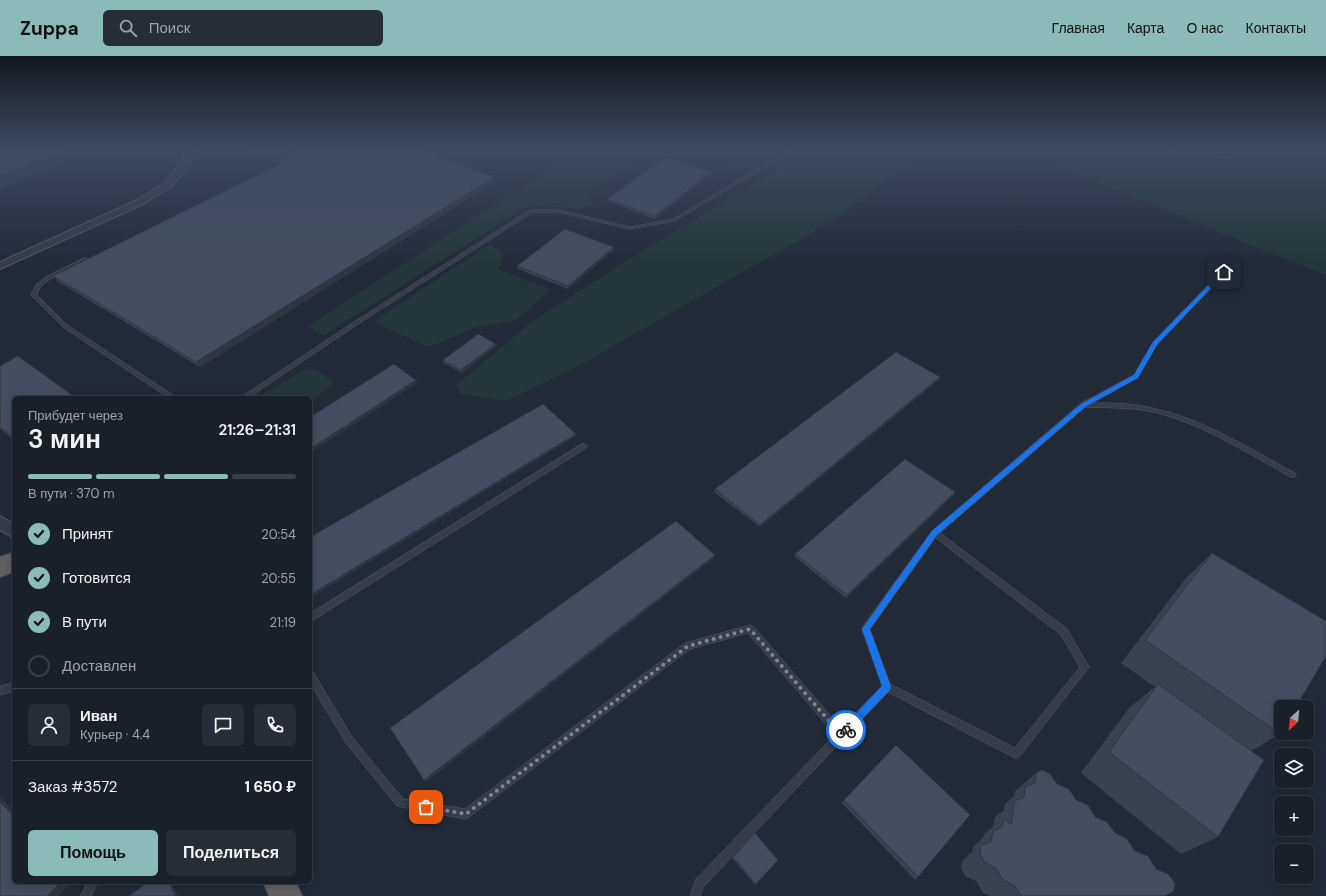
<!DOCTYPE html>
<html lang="ru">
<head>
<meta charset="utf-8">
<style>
	:root { --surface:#1a202a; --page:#272d36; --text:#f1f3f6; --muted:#9fa3a8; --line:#383e47; --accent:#8bbbb9 }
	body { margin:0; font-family:"DM Sans",sans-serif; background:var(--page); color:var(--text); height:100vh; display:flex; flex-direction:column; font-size:15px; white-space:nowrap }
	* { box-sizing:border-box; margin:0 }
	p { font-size:13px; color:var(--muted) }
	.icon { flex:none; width:22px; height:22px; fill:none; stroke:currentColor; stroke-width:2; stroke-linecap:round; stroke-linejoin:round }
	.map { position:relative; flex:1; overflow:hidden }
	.drawer { position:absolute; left:12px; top:340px; width:300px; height:488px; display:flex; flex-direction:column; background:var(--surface); border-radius:6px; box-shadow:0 2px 10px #0003,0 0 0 1px var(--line) }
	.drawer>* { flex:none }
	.needle { width:26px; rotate:206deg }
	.fabs { position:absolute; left:1274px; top:644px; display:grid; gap:8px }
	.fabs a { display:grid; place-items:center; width:40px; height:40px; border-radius:6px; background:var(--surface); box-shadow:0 2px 10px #0003,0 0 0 1px var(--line); font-size:20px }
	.pin { position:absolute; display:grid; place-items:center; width:34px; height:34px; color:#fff; margin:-17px; border-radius:8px; box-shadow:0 2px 6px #0006 }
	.courier { position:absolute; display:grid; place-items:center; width:40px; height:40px; margin:-20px; border:3px solid #1a73e8; border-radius:50%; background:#fff; color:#222; box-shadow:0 1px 5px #0007 }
	.headline em { font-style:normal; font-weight:600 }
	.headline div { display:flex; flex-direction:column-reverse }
	.headline { display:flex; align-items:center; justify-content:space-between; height:68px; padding:0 16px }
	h1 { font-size:26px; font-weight:600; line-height:30px }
	.bar { display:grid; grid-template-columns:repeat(4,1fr); gap:6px 4px; align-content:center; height:48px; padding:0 16px }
	.bar i { height:5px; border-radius:3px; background:var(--line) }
	.bar .current { background:var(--accent) }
	.bar p { grid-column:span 4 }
	.line { display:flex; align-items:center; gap:10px; padding:0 16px; border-top:1px solid var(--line) }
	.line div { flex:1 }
	.round { display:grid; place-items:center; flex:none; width:42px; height:42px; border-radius:6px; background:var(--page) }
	ol { padding:0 16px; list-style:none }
	li { display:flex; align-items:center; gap:12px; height:44px }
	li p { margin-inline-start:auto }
	li .icon { padding:4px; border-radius:50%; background:var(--accent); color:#111; stroke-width:4 }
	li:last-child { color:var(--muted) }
	li i { width:22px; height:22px; border:2px solid var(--line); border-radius:50% }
	.action { display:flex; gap:8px; margin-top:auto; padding:8px 16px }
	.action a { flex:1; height:46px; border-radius:6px; background:var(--accent); color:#111; font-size:16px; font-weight:600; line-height:46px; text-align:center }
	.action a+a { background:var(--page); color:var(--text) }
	header { display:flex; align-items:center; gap:24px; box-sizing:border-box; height:56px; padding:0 20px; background:var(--accent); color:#111 }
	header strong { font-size:19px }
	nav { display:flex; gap:22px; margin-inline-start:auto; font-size:14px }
	.search { width:280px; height:36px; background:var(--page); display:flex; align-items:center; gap:10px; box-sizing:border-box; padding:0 14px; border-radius:6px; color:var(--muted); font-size:15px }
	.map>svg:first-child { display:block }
	.green { fill:#243639 }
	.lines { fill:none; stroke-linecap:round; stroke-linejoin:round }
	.service-casing { stroke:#535a66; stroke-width:1 }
	.minor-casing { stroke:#535a66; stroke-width:2 }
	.trunk-casing { stroke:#404753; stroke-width:2 }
	.path { stroke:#425356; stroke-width:1.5; stroke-dasharray:2 2; stroke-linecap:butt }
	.service { fill:#363c48; fill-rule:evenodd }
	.minor { fill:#363c48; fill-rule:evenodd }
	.trunk { fill:#61605e; fill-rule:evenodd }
	.wall { fill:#3a4250 }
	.shaded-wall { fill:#2f3641 }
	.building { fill:#434d5d; stroke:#2f3641 }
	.route { fill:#1a73e8 }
	.done { stroke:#7e8694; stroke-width:4; stroke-dasharray:0 7.2 }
</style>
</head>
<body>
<header>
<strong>Zuppa</strong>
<div class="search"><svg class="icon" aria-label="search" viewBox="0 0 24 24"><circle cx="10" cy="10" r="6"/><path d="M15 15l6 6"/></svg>Поиск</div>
<nav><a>Главная</a><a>Карта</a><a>О нас</a><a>Контакты</a></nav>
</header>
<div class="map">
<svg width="1326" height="840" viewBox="0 0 1326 840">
	<rect width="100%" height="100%" fill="#222a38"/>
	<g class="green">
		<polygon points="582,92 658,92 636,105 588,138 594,147 580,153 529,149 324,279 307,271"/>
		<polygon points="677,92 787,92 749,113 704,98"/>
		<polygon points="813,92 930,92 836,163 573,313 505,345 460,338 456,329 529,268 627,204"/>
		<polygon points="1021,92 1326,92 1326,219 1076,118"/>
		<polygon points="490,188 503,198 499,214 551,233 515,265 476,271 429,291 373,266"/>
		<polygon points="306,313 318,314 334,327 311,346 310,347 310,342 257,342"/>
	</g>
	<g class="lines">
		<g class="service-casing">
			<g id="service">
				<polygon points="793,92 799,92 674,165 630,173 558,156 533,156 358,268 248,342 240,342 354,266 530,154 558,154 630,171 673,163"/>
				<polygon points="85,202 87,203 87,205 50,223 40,231 37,239 67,269 177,342 169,342 63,271 31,239 36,229 46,221"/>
				<path d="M1234,204L1236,205V207L1157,288L1138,321L1092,347C1111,347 1129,347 1147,351C1201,361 1248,392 1295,417L1296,419L1295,421H1291C1245,396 1200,366 1149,355C1128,351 1106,352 1085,351L940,477L1067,573L1089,611L1019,701L1016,703L1013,701L888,636L704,830L700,840H690L696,823L835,679L748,577L690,593L469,761L466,763L397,750L346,687L310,627V615L313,616L352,681L403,743L465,753L685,587L750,569L753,570L841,672L882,630L862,573L863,570L932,475L1081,347L1134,319L1153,286L1232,205ZM936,482L1061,579L1080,611L1015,692L890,628L870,574Z"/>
				<polygon points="582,388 584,388 587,390 586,392 310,566 310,558"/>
				<polygon points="14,627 14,635 0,639 0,631"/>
				<polygon points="88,826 98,826 91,840 81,840"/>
			</g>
		</g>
		<g class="minor-casing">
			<g id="minor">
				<polygon points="191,92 200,92 187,112 171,131 143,148 0,213 0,206 137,144 165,127"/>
				<polygon points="0,460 14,468 14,482 0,474"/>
			</g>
		</g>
		<g class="trunk-casing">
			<g id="trunk">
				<polygon points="14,496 14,516 0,521 0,501"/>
				<polygon points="263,826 296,826 302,840 269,840"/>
			</g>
		</g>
		<polyline class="path" points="1144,92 1234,103"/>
		<use href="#service" class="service"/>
		<use href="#minor" class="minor"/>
		<use href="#trunk" class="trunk"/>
	</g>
	<g class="wall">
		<polygon points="242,92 306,92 276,107"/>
		<polygon points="280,105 495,126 200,311 57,225 53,220 281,107"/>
		<polygon points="711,118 655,163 608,145 607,143"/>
		<polygon points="614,194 568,233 518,213 517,210"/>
		<polygon points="496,288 497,290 462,317 444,307 443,304"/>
		<polygon points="0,310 14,342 14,384 0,373"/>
		<polygon points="940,321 939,324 760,471 714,436 715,433"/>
		<polygon points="955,436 954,439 846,542 795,501 795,498"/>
		<polygon points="1212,497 1280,678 1251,695 1218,781 1181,798 1081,717 1129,652 1155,631 1121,607 1187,521"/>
		<polygon points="1036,717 1057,728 1115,777 1165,840 990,840 983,837 976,825 965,820 961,811 963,804 972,796 974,790 983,782 984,778 993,771 995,761 1004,754 1005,748 1014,740 1015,735"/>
		<polygon points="844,744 918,821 915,824 842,747"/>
		<polygon points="733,801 778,804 755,829 732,802"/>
	</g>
	<g class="shaded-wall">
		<polygon points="68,92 99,92 0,133 0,120"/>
		<polygon points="293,92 306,92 276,107 273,102"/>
		<polygon points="711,116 711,118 655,163 655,160"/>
		<polygon points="494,121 495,126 200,311 196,306"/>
		<polygon points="614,191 614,194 568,233 568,230"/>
		<polygon points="496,288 497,290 462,317 461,314"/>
		<polygon points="940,321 939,324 760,471 760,469"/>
		<polygon points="416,324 417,327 310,397 310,393"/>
		<polygon points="576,378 576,380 310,542 310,539"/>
		<polygon points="955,436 954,439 846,542 847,539"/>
		<polygon points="715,499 714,502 426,726 424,724"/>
		<polygon points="0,741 14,755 14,760 0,746"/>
		<polygon points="61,826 72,826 58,840 47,840"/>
		<polygon points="169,826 171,826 178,840 175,840"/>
	</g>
	<g class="building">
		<polygon points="0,92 68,92 0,120"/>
		<polygon points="251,92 293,92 273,102"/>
		<polygon points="306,92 416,92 494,121 196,306 53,220 284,106 280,105"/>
		<polygon points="666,101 711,116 655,160 607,143"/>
		<polygon points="565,173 614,191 568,230 517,210"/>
		<polygon points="478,278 496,288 461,314 443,304"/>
		<polygon points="896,296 940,321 760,469 715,433"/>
		<polygon points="18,300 76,342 14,342 14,382 0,371 0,310"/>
		<polygon points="394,308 416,324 310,393 310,361"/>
		<polygon points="543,348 576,378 310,539 310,481"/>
		<polygon points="905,403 955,436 847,539 795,498"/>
		<polygon points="676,465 715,499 424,724 390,672"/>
		<polygon points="1212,497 1326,565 1326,600 1296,651 1281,651 1281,677 1280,678 1145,584"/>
		<polygon points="1158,628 1264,704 1218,781 1109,696"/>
		<polygon points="896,689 970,759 918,821 844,744"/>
		<polygon points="1042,714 1050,718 1057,728 1069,733 1076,744 1088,749 1095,761 1107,766 1115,777 1127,783 1135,795 1148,800 1156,813 1168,818 1175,827 1174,835 1165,840 1021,840 1015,830 1003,824 996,812 984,806 980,797 981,789 991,786 993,775 1002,771 1004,762 1011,769 1015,745 1024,741 1025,731 1035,727 1036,717"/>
		<polygon points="0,746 14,760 14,826 61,826 47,840 0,840"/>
		<polygon points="755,777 778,804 756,828 733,801"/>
		<polygon points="148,826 169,826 175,840 129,840"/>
	</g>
	<linearGradient id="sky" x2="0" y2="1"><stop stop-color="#13171f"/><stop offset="0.44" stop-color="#3e4a5e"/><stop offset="1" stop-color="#3e4a5e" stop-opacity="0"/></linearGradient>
	<rect width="1326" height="210" fill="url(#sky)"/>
	<polygon class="route" points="1222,215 1226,216 1157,289 1138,322 1085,351 937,479 870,573 891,631 890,634 849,677 846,678 843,677 842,674 843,671 882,630 862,573 932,475 1081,348 1134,319 1153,286"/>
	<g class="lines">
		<polyline class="done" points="426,751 466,758 688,590 750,573 841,679 846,674"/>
	</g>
</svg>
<div class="fabs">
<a><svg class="needle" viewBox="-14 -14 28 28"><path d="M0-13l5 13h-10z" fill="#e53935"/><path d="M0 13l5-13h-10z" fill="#9fa3a8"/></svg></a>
<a><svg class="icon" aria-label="layers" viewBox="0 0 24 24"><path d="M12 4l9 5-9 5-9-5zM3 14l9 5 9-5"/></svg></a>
<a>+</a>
<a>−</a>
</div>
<div class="pin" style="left:426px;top:751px;background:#ea580c"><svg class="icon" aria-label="bag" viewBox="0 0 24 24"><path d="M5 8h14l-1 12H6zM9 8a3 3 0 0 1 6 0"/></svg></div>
<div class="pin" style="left:1224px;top:216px;background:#1f2937"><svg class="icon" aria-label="home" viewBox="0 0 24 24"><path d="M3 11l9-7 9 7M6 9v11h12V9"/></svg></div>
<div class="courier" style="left:846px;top:674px"><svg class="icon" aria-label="bike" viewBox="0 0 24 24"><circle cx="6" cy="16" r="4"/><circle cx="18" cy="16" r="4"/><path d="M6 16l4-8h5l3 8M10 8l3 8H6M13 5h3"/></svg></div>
<section class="drawer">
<div class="headline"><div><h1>3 мин</h1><p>Прибудет через</p></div><em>21:26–21:31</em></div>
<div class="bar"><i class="current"></i><i class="current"></i><i class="current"></i><i></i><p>В пути · 370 m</p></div>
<ol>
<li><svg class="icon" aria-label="check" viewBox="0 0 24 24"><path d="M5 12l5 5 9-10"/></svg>Принят<p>20:54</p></li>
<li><svg class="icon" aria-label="check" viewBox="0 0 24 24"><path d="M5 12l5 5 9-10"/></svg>Готовится<p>20:55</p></li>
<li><svg class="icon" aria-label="check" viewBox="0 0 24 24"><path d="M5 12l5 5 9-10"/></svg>В пути<p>21:19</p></li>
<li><i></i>Доставлен</li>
</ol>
<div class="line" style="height:72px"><a class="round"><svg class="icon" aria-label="person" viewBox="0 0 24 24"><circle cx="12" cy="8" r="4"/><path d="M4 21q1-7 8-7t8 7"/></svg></a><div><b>Иван</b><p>Курьер · 4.4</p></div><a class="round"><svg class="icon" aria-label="chat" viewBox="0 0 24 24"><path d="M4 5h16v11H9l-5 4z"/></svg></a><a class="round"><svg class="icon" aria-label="phone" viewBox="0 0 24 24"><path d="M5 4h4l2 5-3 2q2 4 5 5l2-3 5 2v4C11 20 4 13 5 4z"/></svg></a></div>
<div class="line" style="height:52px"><div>Заказ #3572</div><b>1 650 ₽</b></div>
<div class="action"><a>Помощь</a><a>Поделиться</a></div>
</section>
</div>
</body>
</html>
